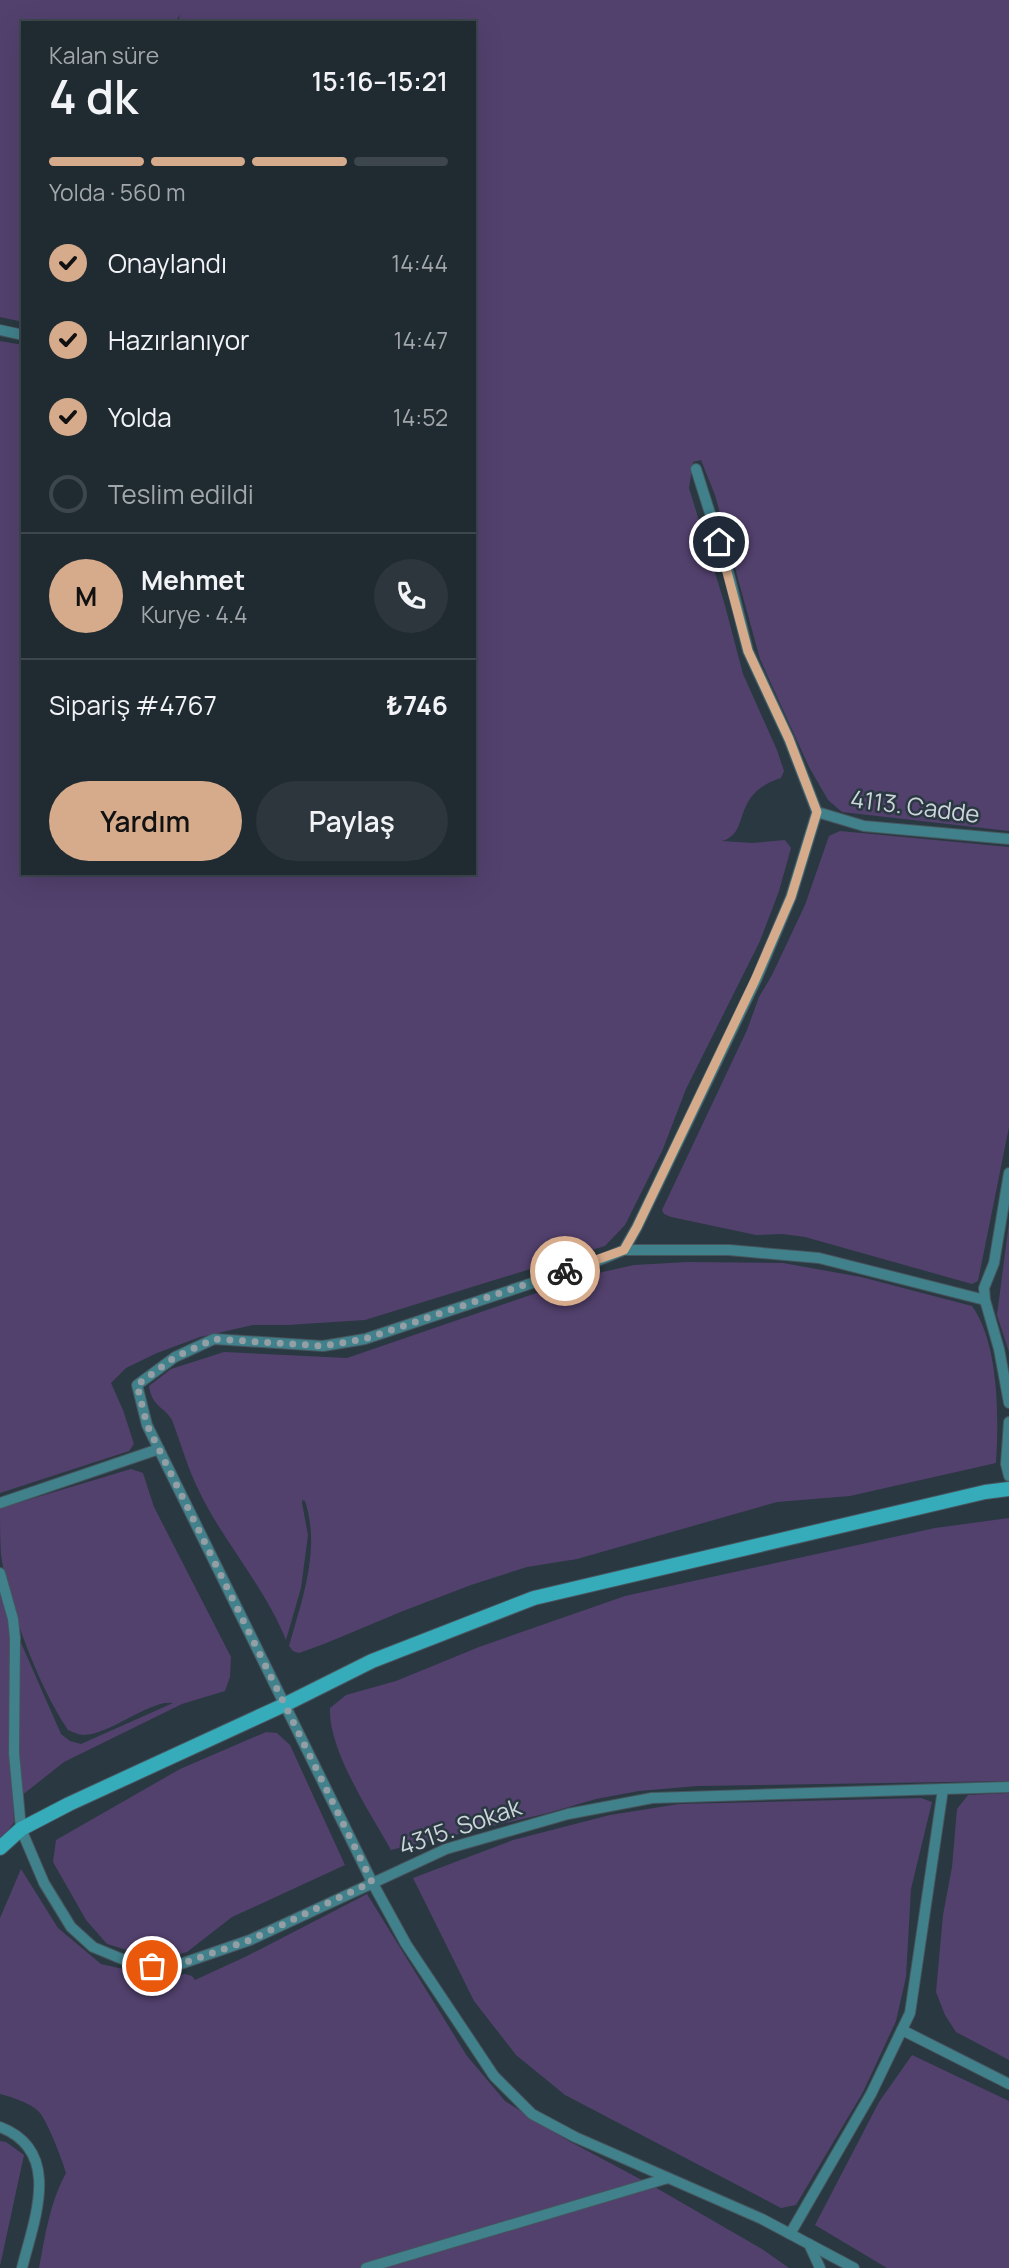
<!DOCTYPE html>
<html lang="tr">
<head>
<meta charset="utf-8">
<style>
	:root { --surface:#202a31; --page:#2d363d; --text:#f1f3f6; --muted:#a2a7ab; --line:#3d464d; --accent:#d6ab8b }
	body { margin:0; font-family:Manrope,sans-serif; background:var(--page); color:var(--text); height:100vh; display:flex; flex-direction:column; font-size:26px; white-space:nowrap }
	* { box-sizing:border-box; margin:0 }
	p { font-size:23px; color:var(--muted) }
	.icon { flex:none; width:38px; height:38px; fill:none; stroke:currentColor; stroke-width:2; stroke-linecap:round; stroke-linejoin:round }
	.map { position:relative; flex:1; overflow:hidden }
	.drawer { position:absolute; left:21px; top:21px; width:455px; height:854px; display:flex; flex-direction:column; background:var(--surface); border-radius:0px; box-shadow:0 7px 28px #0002,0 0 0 2px var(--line) }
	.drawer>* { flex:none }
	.pin { position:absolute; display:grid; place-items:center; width:60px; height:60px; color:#fff; margin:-30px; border:4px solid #fff; border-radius:50%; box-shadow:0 2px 7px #0007 }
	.courier { position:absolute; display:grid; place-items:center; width:70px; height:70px; margin:-35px; border:5px solid #d6ab8b; border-radius:50%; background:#fff; color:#222; box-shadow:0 2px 9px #0007 }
	.summary em { font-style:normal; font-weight:600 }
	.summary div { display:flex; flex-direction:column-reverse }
	.summary { display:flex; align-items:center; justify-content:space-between; height:119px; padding:0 28px }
	h1 { font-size:46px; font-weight:600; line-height:52px }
	.bar { display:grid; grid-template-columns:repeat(4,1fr); gap:10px 7px; align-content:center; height:84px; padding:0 28px }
	.bar i { height:9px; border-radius:5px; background:var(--line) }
	.bar .current { background:var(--accent) }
	.bar p { grid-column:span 4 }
	.line { display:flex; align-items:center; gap:18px; padding:0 28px; border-top:2px solid var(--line) }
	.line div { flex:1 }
	.round { display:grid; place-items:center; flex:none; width:74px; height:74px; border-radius:37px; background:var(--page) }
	ol { padding:0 28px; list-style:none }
	li { display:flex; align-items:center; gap:21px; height:77px }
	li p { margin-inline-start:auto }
	li .icon { padding:7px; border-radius:50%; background:var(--accent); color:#111; stroke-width:4 }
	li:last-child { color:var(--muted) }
	li i { width:38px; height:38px; border:4px solid var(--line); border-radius:50% }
	.button { display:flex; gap:14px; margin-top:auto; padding:14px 28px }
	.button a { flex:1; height:80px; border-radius:42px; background:var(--accent); color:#111; font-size:28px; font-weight:600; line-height:80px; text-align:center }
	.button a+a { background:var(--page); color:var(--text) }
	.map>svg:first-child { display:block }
	.green { fill:#52416d }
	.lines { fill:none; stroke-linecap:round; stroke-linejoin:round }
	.street-casing { stroke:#47545d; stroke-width:12 }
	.secondary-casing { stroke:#47545d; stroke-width:16 }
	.street { stroke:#40818b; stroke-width:10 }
	.secondary { stroke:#36abba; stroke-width:14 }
	.done { stroke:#949ea5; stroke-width:7; stroke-dasharray:0 12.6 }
	.route { stroke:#d6ab8b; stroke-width:9 }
	.labels { text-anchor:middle; stroke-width:5; stroke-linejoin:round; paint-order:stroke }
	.street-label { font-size:24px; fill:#cdd5db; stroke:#2a3841 }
</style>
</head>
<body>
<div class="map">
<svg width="1009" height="2268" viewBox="0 0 1009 2268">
	<rect width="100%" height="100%" fill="#2a3841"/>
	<g class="green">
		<path d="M0,0H1009V831L842,812L828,800L809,767L760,659L715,495L701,460L693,462L689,488L724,602L743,674L777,750L784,771L781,778C765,783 753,791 746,806C739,820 740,836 722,841L752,843L785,840L791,848L779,891L760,941L686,1089L663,1149L625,1225L605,1246L365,1320L287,1325H253L200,1337L157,1353L126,1368L111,1383L123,1410L134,1444L129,1451L0,1493V341L23,345V873H474V23H178L180,14L175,23H23V322L0,317Z"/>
		<polygon points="840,831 1009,847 1009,1127 978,1281 972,1284 805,1237 783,1234 756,1235 671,1217 664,1214 662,1210 747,1030 759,997 772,975 805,905 829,836"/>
		<polygon points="1009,1223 1009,1352 997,1315"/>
		<path d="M688,1262L783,1263L861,1277L972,1306C999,1343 999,1419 996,1463L850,1496L777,1502L577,1559L527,1567L471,1585L403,1611L324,1644L299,1653L293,1651L289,1646C302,1599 321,1550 305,1501L302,1500V1503L308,1535L301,1588L286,1640C265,1587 224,1543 199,1491C188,1469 181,1444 172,1420C164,1406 152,1407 149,1386L171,1369L224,1352L347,1358L589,1275L634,1265Z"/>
		<path d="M131,1469L143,1473L154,1507L231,1657L230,1677L225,1691L182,1704L64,1762L21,1796L16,1740L18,1636L61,1734L70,1741L81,1744L173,1703C151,1699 111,1734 84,1735C79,1735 73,1732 68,1730C38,1685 9,1608 1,1555C0,1539 0,1522 0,1506L21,1502Z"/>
		<path d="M1009,1518V1781L697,1786L639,1791L596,1799L548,1813L391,1850C371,1814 328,1750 330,1708L346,1695L396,1681L479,1647L625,1596L935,1528Z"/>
		<polygon points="0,1592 10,1626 12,1651 9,1714 14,1822 0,1842"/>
		<polygon points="266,1732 277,1733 290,1745 345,1865 232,1917 187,1952 160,1960 107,1944 86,1920 53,1862 56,1840 180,1769"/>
		<polygon points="1009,1793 1009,2060 956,2032 945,2015 936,1992 943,1915 952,1867 957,1809 968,1795"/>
		<polygon points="921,1798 932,1802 911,1889 906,1977 896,2021 863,2092 796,2205 781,2208 565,2095 516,2055 474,2001 413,1878 513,1840 610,1815 679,1804"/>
		<path d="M21,1869L58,1928L101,1964L162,1978L185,1974L192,1976L195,1980L247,1956L367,1894L467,2056L505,2101L567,2140L653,2186L762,2249L789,2268H39C45,2236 50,2202 66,2173C62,2159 48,2123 40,2113C32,2103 11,2097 0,2094V1918Z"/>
		<polygon points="912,2055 1009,2101 1009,2268 887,2268 815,2225 879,2102"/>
		<polygon points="0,2141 6,2142 24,2155 0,2266"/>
	</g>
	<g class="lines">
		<g class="street-casing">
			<g id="street">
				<polyline points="0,330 23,335"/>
				<polyline points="696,469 727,567 748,651 789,739 817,812 791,897 756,980 637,1227 624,1250 595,1262 365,1339 323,1346 214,1339 175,1357 137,1385 147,1425 372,1882 406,1944 494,2076 532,2114 575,2137 762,2219 854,2268"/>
				<polyline points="817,812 864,826 1009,839"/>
				<polyline points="1009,1173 994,1263 984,1288 985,1300 999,1349 1009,1403"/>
				<polyline points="624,1250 729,1250 819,1258 985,1300"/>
				<polyline points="1009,1422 1006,1464 1009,1476"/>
				<polyline points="0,1503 159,1449"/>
				<polyline points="0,1573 13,1619 15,1638 14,1753 21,1829 44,1883 71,1927 93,1947 134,1964 169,1968 250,1940 446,1849 568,1814 652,1798 1009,1787"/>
				<polyline points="902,2030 1009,2084"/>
				<path d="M0,2127C63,2151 34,2220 22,2268"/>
				<polyline points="790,2234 871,2094 910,2013 943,1789"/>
				<polyline points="809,2244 820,2268"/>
				<polyline points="366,2268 668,2178"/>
			</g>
		</g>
		<g class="secondary-casing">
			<polyline id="secondary" points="0,1848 21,1829 69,1804 284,1705 372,1661 534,1598 985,1492 1009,1489"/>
		</g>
		<use href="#street" class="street"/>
		<use href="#secondary" class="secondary"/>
	</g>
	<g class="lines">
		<polyline class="done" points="152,1966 169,1968 250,1940 372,1882 147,1425 137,1385 175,1357 214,1339 323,1346 365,1339 565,1271"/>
		<polyline class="route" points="565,1271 624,1250 637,1227 755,980 791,897 817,812 789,739 748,651 719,542"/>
	</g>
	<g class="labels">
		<g class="street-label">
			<text transform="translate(915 807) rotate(7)" y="8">4113. Cadde</text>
			<text transform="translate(460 1827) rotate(-19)" y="8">4315. Sokak</text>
		</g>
	</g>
</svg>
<div class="pin" style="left:152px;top:1966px;background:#ea580c"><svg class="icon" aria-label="bag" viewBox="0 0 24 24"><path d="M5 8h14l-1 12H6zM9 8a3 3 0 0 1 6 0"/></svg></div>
<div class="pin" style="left:719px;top:542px;background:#1f2937"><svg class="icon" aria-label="home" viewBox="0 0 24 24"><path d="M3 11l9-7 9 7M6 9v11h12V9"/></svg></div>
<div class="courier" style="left:565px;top:1271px"><svg class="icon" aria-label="bike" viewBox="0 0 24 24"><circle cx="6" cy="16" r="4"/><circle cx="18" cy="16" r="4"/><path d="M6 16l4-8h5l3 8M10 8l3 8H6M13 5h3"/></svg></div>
<section class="drawer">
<div class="summary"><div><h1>4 dk</h1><p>Kalan süre</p></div><em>15:16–15:21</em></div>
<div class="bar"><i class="current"></i><i class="current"></i><i class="current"></i><i></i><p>Yolda · 560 m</p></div>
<ol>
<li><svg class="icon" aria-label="check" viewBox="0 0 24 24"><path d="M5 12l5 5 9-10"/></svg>Onaylandı<p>14:44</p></li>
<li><svg class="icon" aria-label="check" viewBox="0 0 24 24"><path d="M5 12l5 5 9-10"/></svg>Hazırlanıyor<p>14:47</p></li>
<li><svg class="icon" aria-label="check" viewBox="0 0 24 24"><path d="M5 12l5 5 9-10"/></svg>Yolda<p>14:52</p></li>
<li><i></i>Teslim edildi</li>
</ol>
<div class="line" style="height:126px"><b class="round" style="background:var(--accent);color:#111">M</b><div><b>Mehmet</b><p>Kurye · 4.4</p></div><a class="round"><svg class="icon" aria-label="phone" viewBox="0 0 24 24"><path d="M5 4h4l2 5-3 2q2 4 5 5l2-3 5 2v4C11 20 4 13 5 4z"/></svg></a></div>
<div class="line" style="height:91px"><div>Sipariş #4767</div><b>₺746</b></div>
<div class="button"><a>Yardım</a><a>Paylaş</a></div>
</section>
</div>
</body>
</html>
